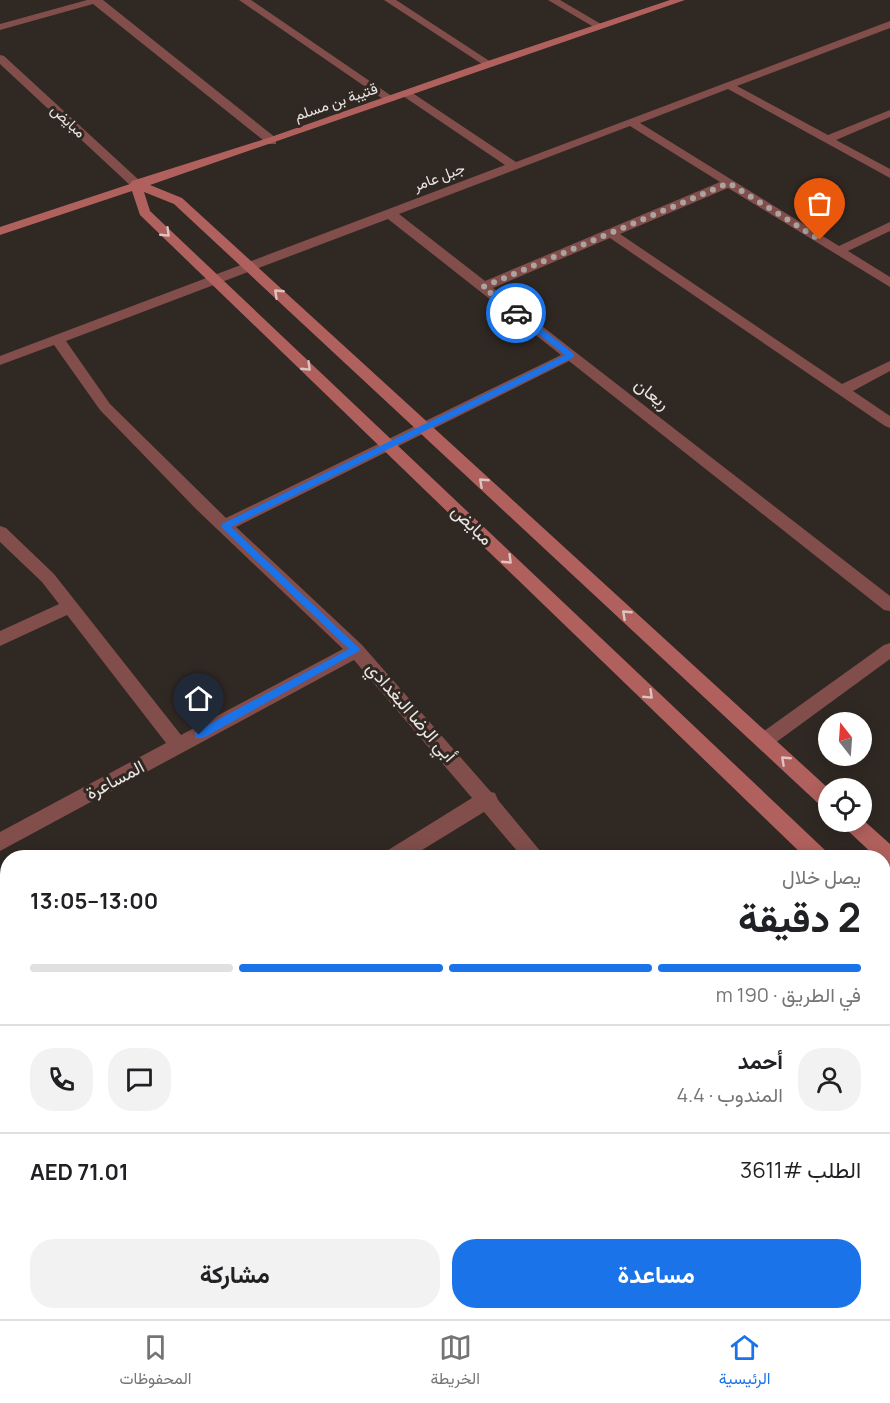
<!DOCTYPE html>
<html lang="ar">
<head>
<meta charset="utf-8">
<style>
	:root { --surface:#fff; --page:#f2f2f2; --text:#202124; --muted:#757577; --line:#e0e0e0; --accent:#1a73e8 }
	body { margin:0; font-family:Manrope,Vazirmatn,sans-serif; background:var(--page); color:var(--text); direction:rtl; height:100vh; display:flex; flex-direction:column; font-size:22px; white-space:nowrap }
	* { box-sizing:border-box; margin:0 }
	p { font-size:20px; color:var(--muted) }
	.icon { flex:none; width:33px; height:33px; fill:none; stroke:currentColor; stroke-width:2; stroke-linecap:round; stroke-linejoin:round }
	.map { position:relative; flex:1; overflow:hidden; direction:ltr }
	.drawer { position:absolute; left:0px; top:850px; width:891px; height:470px; display:flex; flex-direction:column; background:var(--surface); border-radius:24px 24px 0 0; box-shadow:0 3px 15px #0003; direction:rtl }
	.drawer>* { flex:none }
	.needle { width:39px; rotate:343deg }
	.buttons { position:absolute; left:818px; top:712px; display:grid; gap:12px }
	.buttons a { display:grid; place-items:center; width:54px; height:54px; border-radius:50%; background:var(--surface); box-shadow:0 3px 15px #0003; font-size:30px }
	.pin { position:absolute; display:grid; place-items:center; width:51px; height:51px; color:#fff; margin:-62px -26px; border-radius:50% 50% 50% 0; rotate:-45deg; box-shadow:0 0 6px #0007 }
	.pin .icon { rotate:45deg }
	.courier { position:absolute; display:grid; place-items:center; width:60px; height:60px; margin:-30px; border:4px solid #1a73e8; border-radius:50%; background:#fff; color:#222; box-shadow:0 2px 8px #0007 }
	.head em { font-style:normal; font-weight:700 }
	.head div { display:flex; flex-direction:column-reverse }
	.head { display:flex; align-items:center; justify-content:space-between; height:102px; padding:0 30px }
	h1 { font-size:39px; font-weight:700; line-height:45px }
	.bar { display:grid; grid-template-columns:repeat(4,1fr); gap:9px 6px; align-content:center; height:72px; padding:0 30px }
	.bar i { height:8px; border-radius:4px; background:var(--line) }
	.bar .selected { background:var(--accent) }
	.bar p { grid-column:span 4 }
	.line { display:flex; align-items:center; gap:15px; padding:0 30px; border-top:2px solid var(--line) }
	.line div { flex:1 }
	.round { display:grid; place-items:center; flex:none; width:63px; height:63px; border-radius:24px; background:var(--page) }
	.action { display:flex; gap:12px; margin-top:auto; padding:12px 30px }
	.action a { flex:1; height:69px; border-radius:24px; background:var(--accent); color:#fff; font-size:24px; font-weight:700; line-height:69px; text-align:center }
	.action a+a { background:var(--page); color:var(--text) }
	.dock { display:flex; justify-content:space-around; align-items:center; height:84px; border-top:2px solid var(--line); background:var(--surface); font-size:16px; color:var(--muted) }
	.dock a { display:grid; justify-items:center; gap:3px }
	.dock .selected { color:var(--accent) }
	.map>svg:first-child { display:block }
	.lines { fill:none; stroke-linecap:round; stroke-linejoin:round }
	.street { fill:#814e4b; fill-rule:evenodd }
	.secondary { fill:#b1615d; fill-rule:evenodd }
	.oneway { stroke:#dcc4c1 }
	.route { fill:#1a73e8 }
	.done { stroke:#aaa39f; stroke-width:6; stroke-dasharray:0 10.8 }
	.labels { text-anchor:middle; stroke-width:6; stroke-linejoin:round; paint-order:stroke }
	.far-street-label { font-size:15px; fill:#ebe5e2; stroke:#302823 }
	.street-label { font-size:18px; fill:#ebe5e2; stroke:#302823 }
</style>
</head>
<body>
<div class="map">
<svg width="890" height="1319" viewBox="0 0 890 1319">
	<rect width="100%" height="100%" fill="#302823"/>
	<g class="lines">
		<g class="street">
			<polygon points="87,0 103,0 276,138 276,144 268,144 93,4 0,30 0,24"/>
			<polygon points="239,0 251,0 396,99 394,101 386,101"/>
			<polygon points="384,0 396,0 494,64 493,66 485,66"/>
			<polygon points="548,0 560,0 606,27 597,29"/>
			<path d="M890,21V28L737,86L828,135L890,110V117L836,140L890,169V178L728,89L640,123L839,246L890,222V231L848,251L890,277V287L728,188L620,234L842,384L890,361V371L853,391L890,416V428L885,426L610,238L493,288L890,596V611L884,610L569,361L236,527L362,645L491,792L495,793L498,800L546,858H523L484,812L409,858H382L385,852L472,798L354,660L0,851V832L166,743L67,615L0,646V631L59,604L42,582L0,542V526L6,528L54,574L181,735L343,649L196,509L100,410L54,345L0,365V356L505,165L403,96V92H411L516,162ZM630,126L720,182L485,281L399,214ZM388,219L561,355L226,518L110,404L66,341Z"/>
			<polygon points="0,55 4,56 140,181 142,184 140,187 132,187 0,64"/>
			<polygon points="890,643 890,659 771,746 764,749 757,746 755,741 757,736 884,645"/>
			<polygon points="8,1084 8,1108 0,1111 0,1087"/>
			<polygon points="890,1235 890,1263 884,1266 884,1237"/>
			<polygon points="226,1312 258,1312 255,1319 223,1319"/>
			<polygon points="448,1312 475,1312 478,1319 451,1319"/>
			<polygon points="806,1312 835,1312 832,1319 803,1319"/>
		</g>
		<g class="secondary">
			<polygon points="670,0 685,0 150,185 182,198 829,789 828,808 821,806 174,204 144,192 150,211 827,852 830,858 806,858 140,215 132,191 0,235 0,227 130,184 132,181 268,138 485,62"/>
			<polygon points="861,818 890,844 890,866 884,863 884,858 877,858 845,828 842,822 861,822"/>
			<polygon points="884,910 890,912 890,935 884,932"/>
		</g>
	</g>
	<defs><path id="oneway-chevron" d="M-2-3.5L2.5 0L-2 3.5" fill="none" stroke-width="1.6" stroke-linecap="round" stroke-linejoin="round" transform="scale(1.5)"/></defs>
	<g class="oneway">
		<use href="#oneway-chevron" transform="translate(166 233) rotate(44)"/>
		<use href="#oneway-chevron" transform="translate(278 293) rotate(-137)"/>
		<use href="#oneway-chevron" transform="translate(307 367) rotate(44)"/>
		<use href="#oneway-chevron" transform="translate(483 482) rotate(-137)"/>
		<use href="#oneway-chevron" transform="translate(508 560) rotate(44)"/>
		<use href="#oneway-chevron" transform="translate(626 614) rotate(-137)"/>
		<use href="#oneway-chevron" transform="translate(649 695) rotate(44)"/>
		<use href="#oneway-chevron" transform="translate(785 760) rotate(-137)"/>
	</g>
	<polygon class="route" points="513,311 519,311 574,354 574,357 231,527 361,650 203,738 195,738 195,732 349,649 222,528 222,524 565,355 513,314"/>
	<g class="lines">
		<polyline class="done" points="516,313 483,287 729,183 820,240"/>
	</g>
	<g class="labels">
		<g class="far-street-label">
			<text transform="translate(336 102) rotate(-19)" y="5">قتيبة بن مسلم</text>
			<text transform="translate(68 121) rotate(43)" y="5">مبايض</text>
			<text transform="translate(439 177) rotate(-21)" y="5">جبل عامر</text>
		</g>
		<g class="street-label">
			<text transform="translate(652 394) rotate(38)" y="6">ريعان</text>
			<text transform="translate(472 525) rotate(44)" y="6">مبايض</text>
			<text transform="translate(411 712) rotate(49)" y="6">أبي الرضا البغدادي</text>
			<text transform="translate(115 780) rotate(-28)" y="6">المساعرة</text>
		</g>
	</g>
</svg>
<div class="buttons">
<a><svg class="needle" viewBox="-14 -14 28 28"><path d="M0-13l5 13h-10z" fill="#e53935"/><path d="M0 13l5-13h-10z" fill="#757577"/></svg></a>
<a><svg class="icon" aria-label="locate" viewBox="0 0 24 24"><circle cx="12" cy="12" r="6"/><path d="M12 2v4M12 18v4M2 12h4M18 12h4"/></svg></a>
</div>
<div class="pin" style="left:820px;top:240px;background:#ea580c"><svg class="icon" aria-label="bag" viewBox="0 0 24 24"><path d="M5 8h14l-1 12H6zM9 8a3 3 0 0 1 6 0"/></svg></div>
<div class="pin" style="left:199px;top:735px;background:#1f2937"><svg class="icon" aria-label="home" viewBox="0 0 24 24"><path d="M3 11l9-7 9 7M6 9v11h12V9"/></svg></div>
<div class="courier" style="left:516px;top:313px"><svg class="icon" aria-label="car" viewBox="0 0 24 24"><path d="M5 17H2v-5l4-1 3-4h7l3 4 3 1v5h-3M9 17h6M6 11h13"/><circle cx="7" cy="17" r="2"/><circle cx="17" cy="17" r="2"/></svg></div>
<section class="drawer">
<div class="head"><div><h1>2 دقيقة</h1><p>يصل خلال</p></div><em>13:00–13:05</em></div>
<div class="bar"><i class="selected"></i><i class="selected"></i><i class="selected"></i><i></i><p>في الطريق · 190 m</p></div>
<div class="line" style="height:108px"><a class="round"><svg class="icon" aria-label="person" viewBox="0 0 24 24"><circle cx="12" cy="8" r="4"/><path d="M4 21q1-7 8-7t8 7"/></svg></a><div><b>أحمد</b><p>المندوب · 4.4</p></div><a class="round"><svg class="icon" aria-label="chat" viewBox="0 0 24 24"><path d="M4 5h16v11H9l-5 4z"/></svg></a><a class="round"><svg class="icon" aria-label="phone" viewBox="0 0 24 24"><path d="M5 4h4l2 5-3 2q2 4 5 5l2-3 5 2v4C11 20 4 13 5 4z"/></svg></a></div>
<div class="line" style="height:78px"><div>الطلب #3611</div><b>AED 71.01</b></div>
<div class="action"><a>مساعدة</a><a>مشاركة</a></div>
</section>
</div>
<nav class="dock">
<a class="selected"><svg class="icon" aria-label="home" viewBox="0 0 24 24"><path d="M3 11l9-7 9 7M6 9v11h12V9"/></svg>الرئيسية</a>
<a><svg class="icon" aria-label="map" viewBox="0 0 24 24"><path d="M3 6l6-2 6 2 6-2v14l-6 2-6-2-6 2zM9 4v14M15 6v14"/></svg>الخريطة</a>
<a><svg class="icon" aria-label="saved" viewBox="0 0 24 24"><path d="M7 4h10v16l-5-4-5 4z"/></svg>المحفوظات</a>
</nav>
</body>
</html>
